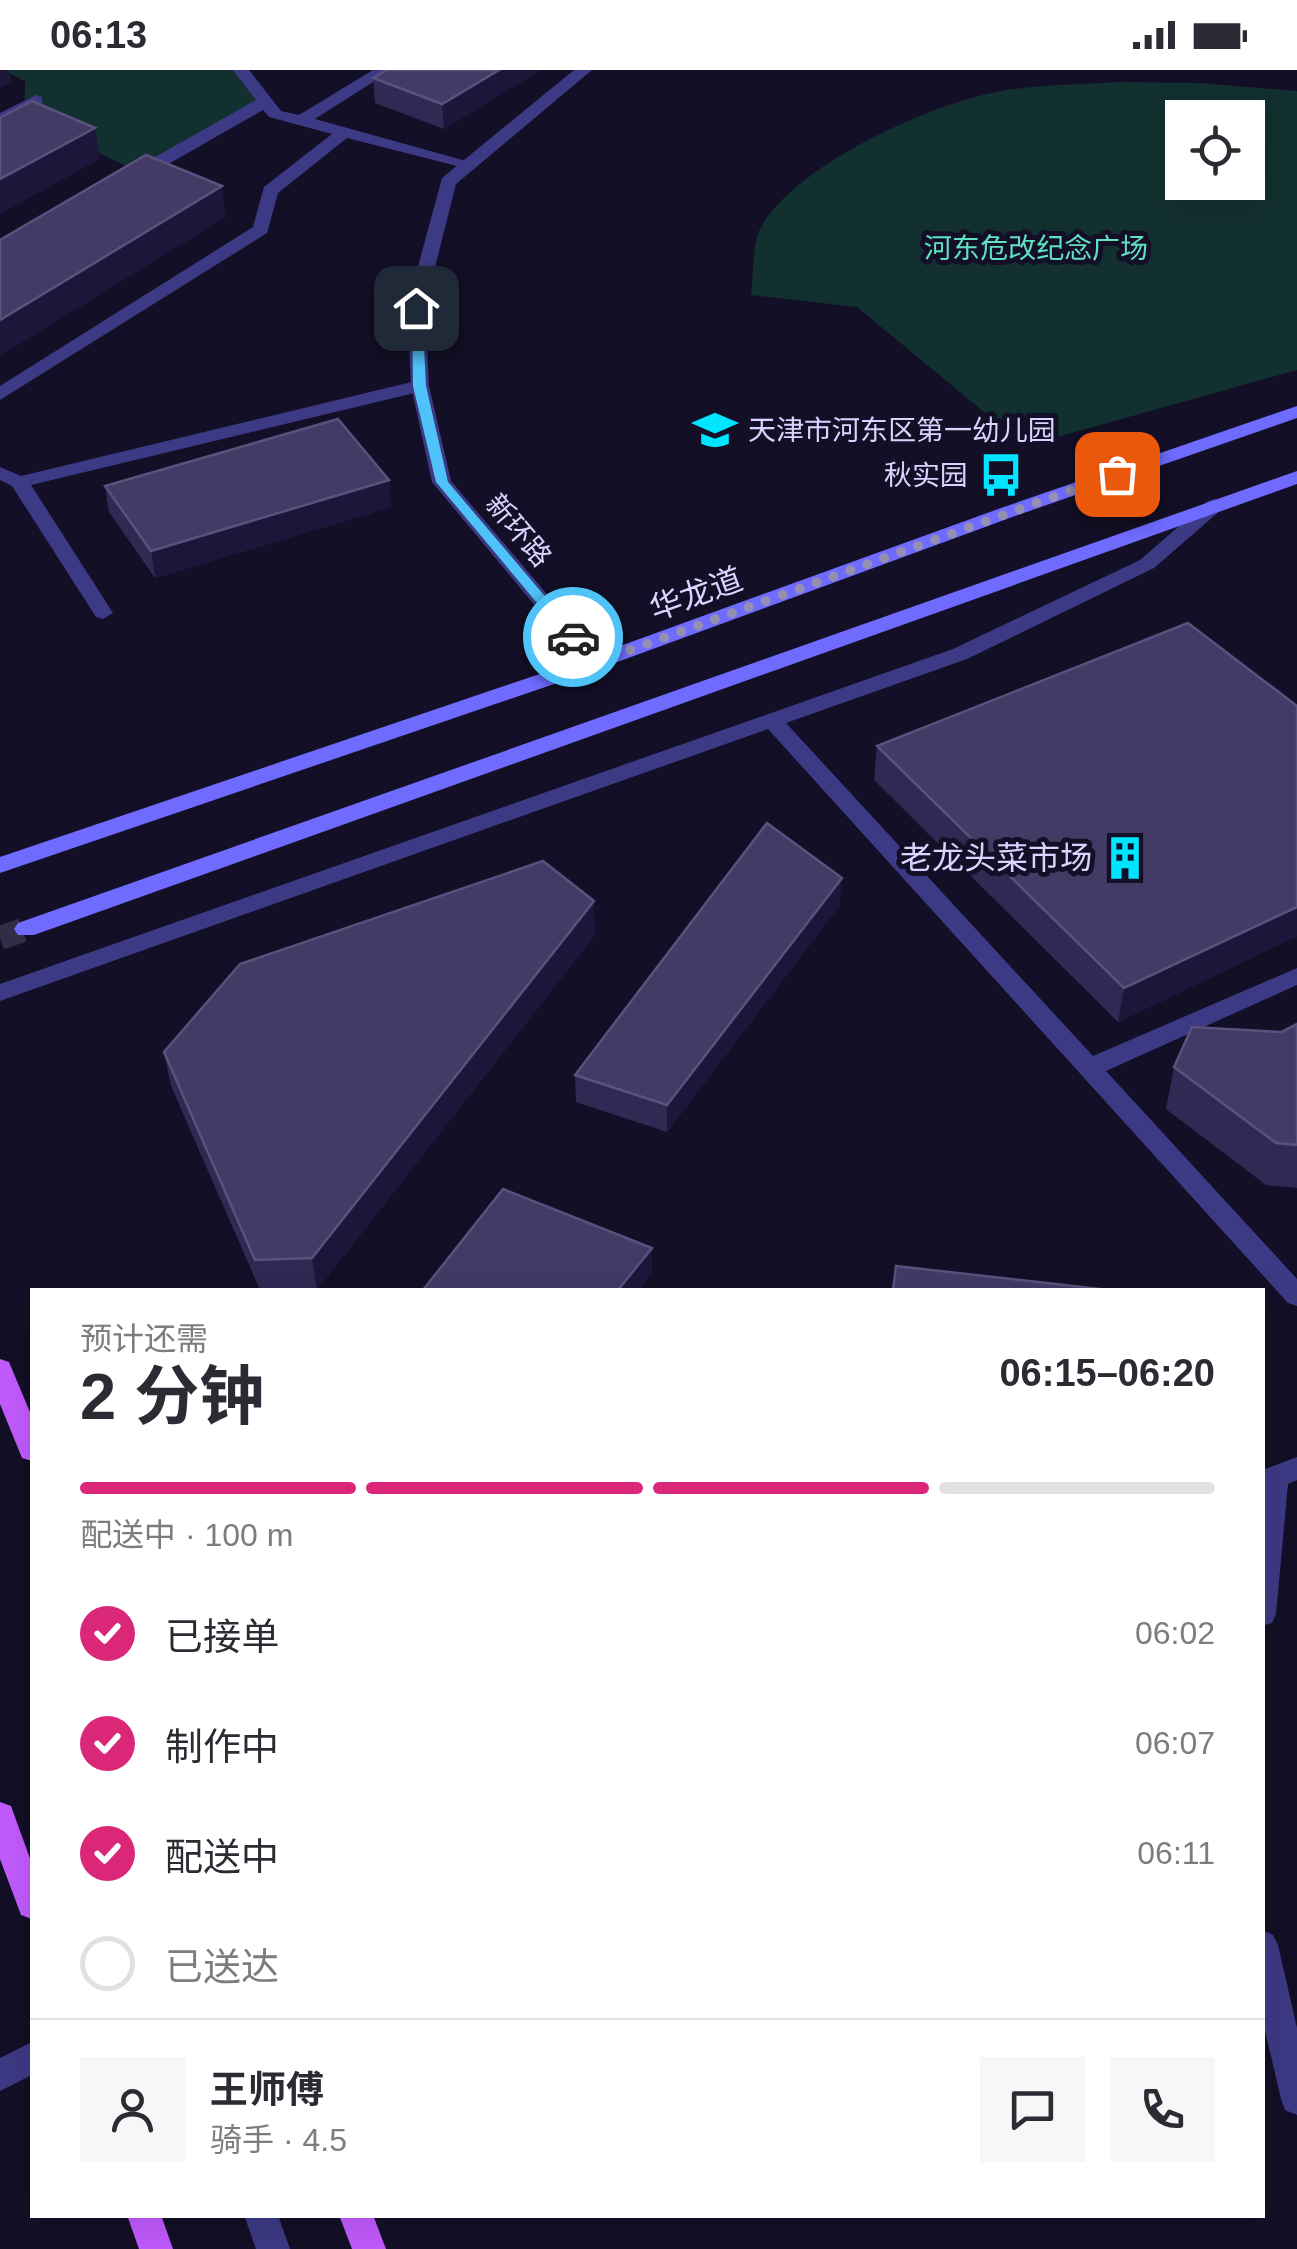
<!DOCTYPE html>
<html lang="zh">
<head>
<meta charset="utf-8">
<style>
	:root { --surface:#fff; --page:#f7f7f7; --text:#2b2b33; --muted:#7c7c81; --line:#e1e1e2; --accent:#db2777 }
	body { margin:0; font-family:Helvetica,"Noto Sans SC",sans-serif; background:var(--page); color:var(--text); height:100vh; display:flex; flex-direction:column; font-size:38px; white-space:nowrap }
	* { box-sizing:border-box; margin:0 }
	p { font-size:32px; color:var(--muted) }
	.icon { flex:none; width:55px; height:55px; fill:none; stroke:currentColor; stroke-width:2; stroke-linecap:round; stroke-linejoin:round }
	.map { position:relative; flex:1; overflow:hidden }
	.details { position:absolute; left:30px; top:1218px; width:1235px; height:930px; display:flex; flex-direction:column; background:var(--surface); border-radius:0px; box-shadow:0 10px 40px #0002 }
	.details>* { flex:none }
	.tools { position:absolute; left:1165px; top:30px; display:grid; gap:20px }
	.tools a { display:grid; place-items:center; width:100px; height:100px; border-radius:0px; background:var(--surface); box-shadow:0 10px 40px #0002; font-size:50px }
	.pin { position:absolute; display:grid; place-items:center; width:85px; height:85px; color:#fff; margin:-42px; border-radius:20px; box-shadow:0 5px 15px #0006 }
	.courier { position:absolute; display:grid; place-items:center; width:100px; height:100px; margin:-50px; border:8px solid #4fc3f7; border-radius:50%; background:#fff; color:#222; box-shadow:0 2px 12px #0007 }
	.headline em { font-style:normal; font-weight:700 }
	.headline div { display:flex; flex-direction:column-reverse }
	.headline { display:flex; align-items:center; justify-content:space-between; height:170px; padding:0 50px }
	h1 { font-size:65px; font-weight:700; line-height:75px }
	.bar { display:grid; grid-template-columns:repeat(4,1fr); gap:15px 10px; align-content:center; height:120px; padding:0 50px }
	.bar i { height:12px; border-radius:8px; background:var(--line) }
	.bar .on { background:var(--accent) }
	.bar p { grid-column:span 4 }
	.line { display:flex; align-items:center; gap:25px; padding:0 50px; border-top:2px solid var(--line) }
	.line div { flex:1 }
	.round { display:grid; place-items:center; flex:none; width:105px; height:105px; border-radius:0px; background:var(--page) }
	ol { padding:0 50px; list-style:none }
	li { display:flex; align-items:center; gap:30px; height:110px }
	li p { margin-inline-start:auto }
	li .icon { padding:10px; border-radius:50%; background:var(--accent); color:#fff; stroke-width:4 }
	li:last-child { color:var(--muted) }
	li i { width:55px; height:55px; border:5px solid var(--line); border-radius:50% }
	.status { display:flex; justify-content:space-between; align-items:center; height:70px; padding:0 50px; background:var(--surface); direction:ltr }
	.status svg { height:28px; fill:currentColor }
	.map>svg:first-child { display:block }
	.green { fill:#12302f; fill-rule:evenodd }
	.lines { fill:none; stroke-linecap:round; stroke-linejoin:round }
	.secondary-tunnel { stroke:#312d47; stroke-width:24; stroke-dasharray:24 11; stroke-linecap:butt }
	.minor { fill:#3d3a85; fill-rule:evenodd }
	.tertiary { fill:#3d3a85; fill-rule:evenodd }
	.secondary { fill:#6f6bff; fill-rule:evenodd }
	.primary { fill:#c25bff; fill-rule:evenodd }
	.wall { fill:#312854 }
	.shaded-wall { fill:#1d163a }
	.building { fill:#433a66; stroke:#5a527e; stroke-width:2.5 }
	.route { fill:#4fc3f7 }
	.done { stroke:#948fb3; stroke-width:10; stroke-dasharray:0 18 }
	.labels { text-anchor:middle; stroke-width:10; stroke-linejoin:round; paint-order:stroke }
	.far-park-label { font-size:28px; fill:#5fe0c0; stroke:#130f26 }
	.far-poi-label { font-size:28px; fill:#d9d4ff; stroke:#130f26; text-anchor:start }
	.far-street-label { font-size:28px; fill:#d9d4ff; stroke:#130f26 }
	.street-label { font-size:32px; fill:#d9d4ff; stroke:#130f26 }
	.poi-label { font-size:32px; fill:#d9d4ff; stroke:#130f26; text-anchor:end }
</style>
</head>
<body>
<div class="status"><b>06:13</b><svg viewBox="0 0 49 12"><path d="M0 12V9h3v3zM5 12V6h3v6zM10 12V3h3v9zM15 12V0h3v12zM26 1h20v11H26zM47 4h2v5h-2z"/></svg></div>
<div class="map">
<svg width="1297" height="2179" viewBox="0 0 1297 2179">
	<rect width="100%" height="100%" fill="#130f26"/>
	<g class="green">
		<polygon points="2,0 237,0 259,31 135,100 24,49 25,11"/>
		<path d="M1120,12L1200,13L1297,21V300L1025,376L857,237L751,225C754,205 752,173 761,157C795,98 911,44 975,27C1022,14 1072,15 1120,12ZM1182,48H1248V112H1182Z"/>
	</g>
	<g class="lines">
		<polyline class="secondary-tunnel" points="0,868 26,859"/>
		<g class="minor">
			<polygon points="233,0 249,0 281,41 299,45 373,0 392,0 315,49 477,94 469,99 347,68 278,123 267,163 0,330 0,316 253,157 264,117 332,64 269,47 263,40 137,112 125,112 125,104 256,30"/>
			<polygon points="36,25 42,27 42,33 0,55 0,43"/>
			<polygon points="420,310 427,312 427,320 31,415 113,543 103,549 96,547 12,416 0,410 0,397 21,406"/>
			<polygon points="1215,429 1222,431 1222,439 1154,498 967,589 786,653 1093,986 1297,898 1297,915 1106,1001 1297,1209 1297,1236 1288,1233 768,659 0,931 0,914 953,579 1140,490 1208,431"/>
			<polygon points="1297,1387 1297,1410 1288,1414 1276,1544 1272,1553 1262,1556 1262,1404 1265,1399"/>
			<polygon points="1262,1860 1273,1865 1278,1875 1297,1958 1297,2045 1285,2040 1281,2029 1262,1948"/>
			<polygon points="32,1972 32,2005 0,2021 0,1988"/>
			<polygon points="244,2145 278,2145 290,2179 256,2179"/>
		</g>
		<polygon class="tertiary" points="574,0 592,0 456,114 425,237 429,316 451,411 601,588 604,593 594,600 587,598 432,412 411,316 407,237 442,108"/>
		<g class="secondary">
			<polygon points="1297,336 1297,348 1015,446 601,598 0,803 0,787 587,588 1001,438"/>
			<polygon points="1297,401 1297,414 34,865 18,865 14,859 18,853"/>
		</g>
		<g class="primary">
			<polygon points="0,1289 9,1292 32,1347 32,1391 22,1388 0,1334"/>
			<polygon points="0,1732 11,1736 32,1794 32,1849 21,1845 0,1789"/>
			<polygon points="127,2145 161,2145 173,2179 139,2179"/>
			<polygon points="339,2145 373,2145 386,2179 352,2179"/>
		</g>
	</g>
	<g class="wall">
		<polygon points="540,0 444,59 375,33 373,8"/>
		<polygon points="105,416 391,437 155,508 109,442"/>
		<polygon points="1297,636 1297,866 1118,952 874,710 877,676"/>
		<polygon points="840,835 667,1062 576,1032 575,1005"/>
		<polygon points="595,865 317,1220 260,1220 171,1016 164,982"/>
		<polygon points="1297,954 1297,1118 1266,1115 1166,1039 1174,997 1281,962"/>
	</g>
	<g class="shaded-wall">
		<polygon points="0,0 9,0 11,12 0,18"/>
		<polygon points="499,0 540,0 444,59 442,34"/>
		<polygon points="95,58 100,89 0,144 0,109"/>
		<polygon points="222,116 226,147 0,286 0,250"/>
		<polygon points="389,410 391,437 155,508 151,481"/>
		<polygon points="842,808 840,835 667,1062 667,1035"/>
		<polygon points="594,831 595,865 317,1220 312,1188"/>
		<polygon points="1297,837 1297,866 1118,952 1124,918"/>
		<polygon points="652,1178 652,1204 639,1220 618,1220"/>
	</g>
	<g class="building">
		<polygon points="387,0 499,0 442,34 373,8"/>
		<polygon points="32,31 95,58 0,109 0,48"/>
		<polygon points="146,85 222,116 0,250 0,170"/>
		<polygon points="338,349 389,410 151,481 105,416"/>
		<polygon points="1188,553 1297,636 1297,837 1124,918 877,676"/>
		<polygon points="767,753 842,808 667,1035 575,1005"/>
		<polygon points="543,791 594,831 312,1188 255,1190 164,982 240,894"/>
		<polygon points="1297,954 1297,1075 1276,1073 1174,997 1192,957 1281,962"/>
		<polygon points="503,1119 652,1178 618,1220 423,1220"/>
		<polygon points="896,1196 1109,1220 893,1220"/>
	</g>
	<polygon class="route" points="412,235 422,238 426,316 448,412 577,564 577,570 568,570 436,412 413,316"/>
	<g class="lines">
		<polyline class="done" points="573,567 594,593 1117,404"/>
	</g>
	<defs>
		<g id="school-bare" transform="scale(3.45)"><path d="M0-5L7-2L0 1L-7-2ZM-4 1L0 2.5L4 1V4Q0 6-4 4Z" fill="#00e5ff" stroke="#130f26" stroke-width="2.5" paint-order="stroke"/></g>
		<g id="bus-bare" transform="scale(3.45)"><path d="M-5-6H5V4H4V6H2V4H-2V6H-4V4H-5ZM-3.5-4V0h7V-4ZM-3.5 1.2v1.5H-2V1.2ZM2 1.2v1.5H3.5V1.2Z" fill="#00e5ff" stroke="#130f26" stroke-width="2.5" paint-order="stroke"/></g>
		<g id="building-bare" transform="scale(3.45)"><path d="M-4-6H4V6H1V3H-1V6H-4ZM-2.5-4.3h1.7v1.8h-1.7ZM.8-4.3h1.7v1.8H.8ZM-2.5-1h1.7V.8h-1.7ZM.8-1h1.7V.8H.8Z" fill="#00e5ff" stroke="#130f26" stroke-width="2.5" paint-order="stroke"/></g>
	</defs>
	<g fill-rule="evenodd">
		<use href="#school-bare" x="715" y="360"/>
		<use href="#bus-bare" x="1001" y="405"/>
		<use href="#building-bare" x="1125" y="788"/>
	</g>
	<g class="labels">
		<g class="far-park-label">
			<text x="1036" y="188">河东危改纪念广场</text>
		</g>
		<g class="far-poi-label">
			<text x="748" y="370">天津市河东区第一幼儿园</text>
			<text x="968" y="415" text-anchor="end">秋实园</text>
		</g>
		<g class="far-street-label">
			<text transform="translate(519 460) rotate(50)" y="10">新环路</text>
		</g>
		<g class="street-label">
			<text transform="translate(696 524) rotate(-20)" y="11">华龙道</text>
		</g>
		<g class="poi-label">
			<text x="1092" y="799">老龙头菜市场</text>
		</g>
	</g>
</svg>
<div class="tools">
<a><svg class="icon" aria-label="locate" viewBox="0 0 24 24"><circle cx="12" cy="12" r="6"/><path d="M12 2v4M12 18v4M2 12h4M18 12h4"/></svg></a>
</div>
<div class="pin" style="left:1117px;top:404px;background:#ea580c"><svg class="icon" aria-label="bag" viewBox="0 0 24 24"><path d="M5 8h14l-1 12H6zM9 8a3 3 0 0 1 6 0"/></svg></div>
<div class="pin" style="left:416px;top:238px;background:#1f2937"><svg class="icon" aria-label="home" viewBox="0 0 24 24"><path d="M3 11l9-7 9 7M6 9v11h12V9"/></svg></div>
<div class="courier" style="left:573px;top:567px"><svg class="icon" aria-label="car" viewBox="0 0 24 24"><path d="M5 17H2v-5l4-1 3-4h7l3 4 3 1v5h-3M9 17h6M6 11h13"/><circle cx="7" cy="17" r="2"/><circle cx="17" cy="17" r="2"/></svg></div>
<section class="details">
<div class="headline"><div><h1>2 分钟</h1><p>预计还需</p></div><em>06:15–06:20</em></div>
<div class="bar"><i class="on"></i><i class="on"></i><i class="on"></i><i></i><p>配送中 · 100 m</p></div>
<ol>
<li><svg class="icon" aria-label="check" viewBox="0 0 24 24"><path d="M5 12l5 5 9-10"/></svg>已接单<p>06:02</p></li>
<li><svg class="icon" aria-label="check" viewBox="0 0 24 24"><path d="M5 12l5 5 9-10"/></svg>制作中<p>06:07</p></li>
<li><svg class="icon" aria-label="check" viewBox="0 0 24 24"><path d="M5 12l5 5 9-10"/></svg>配送中<p>06:11</p></li>
<li><i></i>已送达</li>
</ol>
<div class="line" style="height:180px"><a class="round"><svg class="icon" aria-label="person" viewBox="0 0 24 24"><circle cx="12" cy="8" r="4"/><path d="M4 21q1-7 8-7t8 7"/></svg></a><div><b>王师傅</b><p>骑手 · 4.5</p></div><a class="round"><svg class="icon" aria-label="chat" viewBox="0 0 24 24"><path d="M4 5h16v11H9l-5 4z"/></svg></a><a class="round"><svg class="icon" aria-label="phone" viewBox="0 0 24 24"><path d="M5 4h4l2 5-3 2q2 4 5 5l2-3 5 2v4C11 20 4 13 5 4z"/></svg></a></div>
</section>
</div>
</body>
</html>
